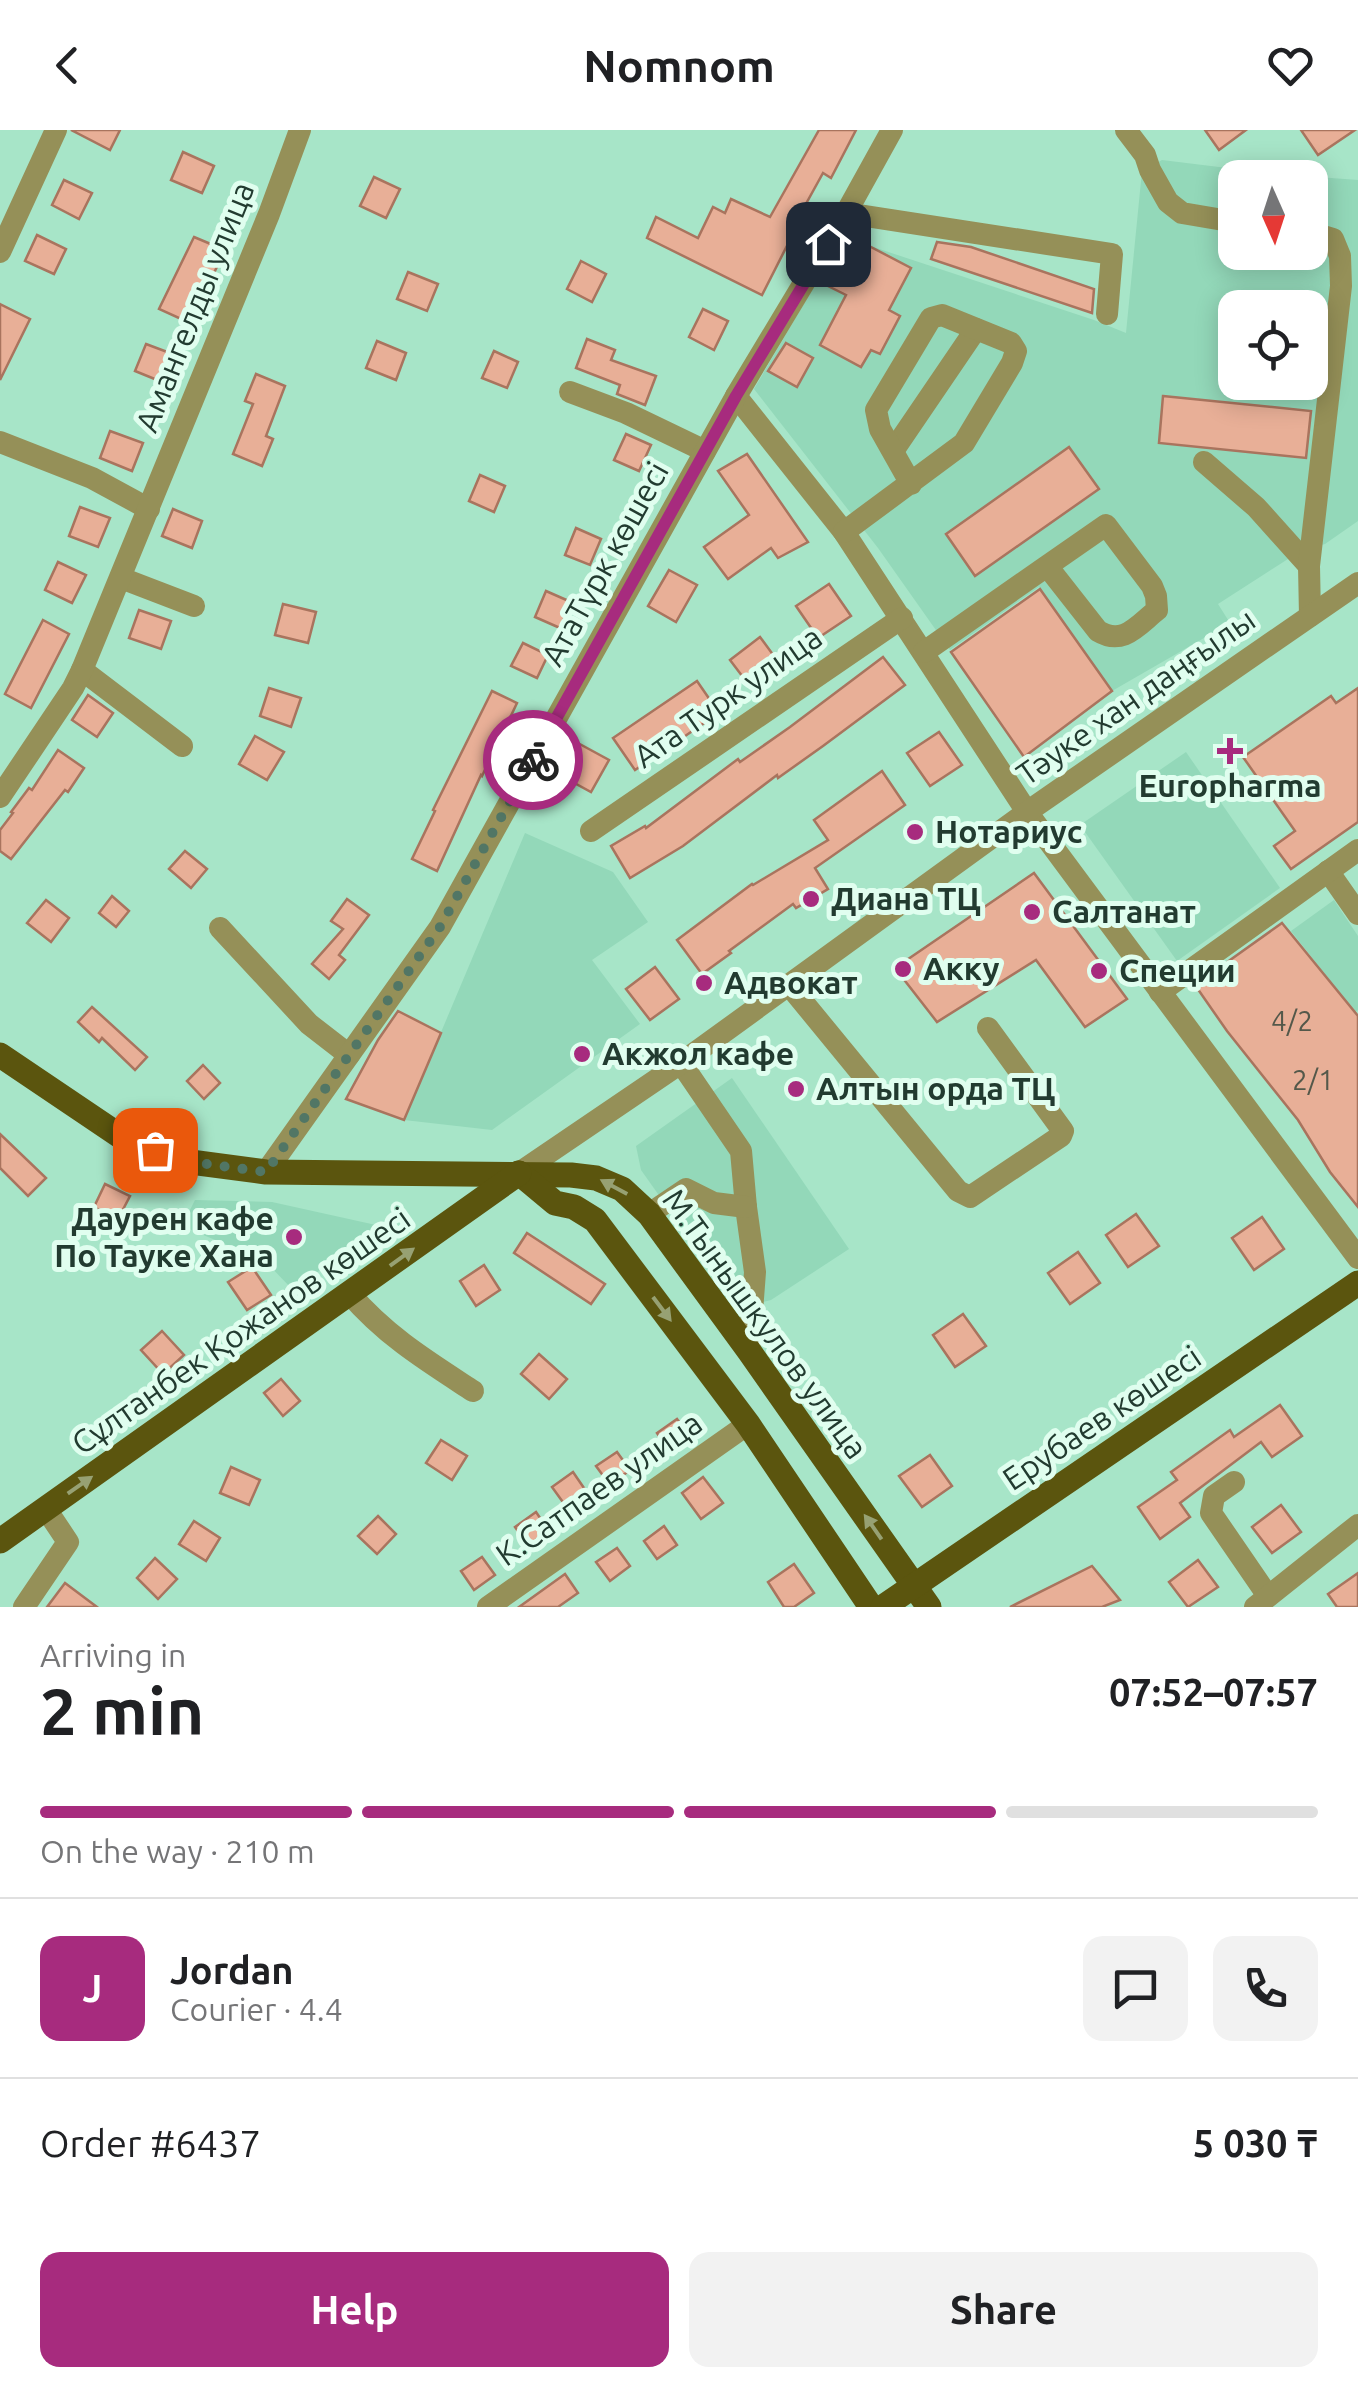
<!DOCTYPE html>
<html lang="en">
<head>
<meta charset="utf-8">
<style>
	:root { --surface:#fff; --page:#f2f2f2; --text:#202124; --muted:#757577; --line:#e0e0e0; --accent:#a72b7e }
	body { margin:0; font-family:Ubuntu,sans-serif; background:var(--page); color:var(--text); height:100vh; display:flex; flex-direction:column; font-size:38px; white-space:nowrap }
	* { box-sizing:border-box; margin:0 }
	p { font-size:32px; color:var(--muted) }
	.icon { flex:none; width:55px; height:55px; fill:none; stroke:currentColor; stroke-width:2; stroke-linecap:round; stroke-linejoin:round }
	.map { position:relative; height:1477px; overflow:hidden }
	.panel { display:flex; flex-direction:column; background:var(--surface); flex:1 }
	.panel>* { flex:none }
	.needle { width:65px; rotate:177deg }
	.fabs { position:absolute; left:1218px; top:30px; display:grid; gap:20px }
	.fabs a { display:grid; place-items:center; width:110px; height:110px; border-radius:20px; background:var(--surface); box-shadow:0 5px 25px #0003; font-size:50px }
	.pin { position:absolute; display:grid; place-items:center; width:85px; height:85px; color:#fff; margin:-42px; border-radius:20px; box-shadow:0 5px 15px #0006 }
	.courier { position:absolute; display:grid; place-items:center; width:100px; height:100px; margin:-50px; border:8px solid #a72b7e; border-radius:50%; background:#fff; color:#222; box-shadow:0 2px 12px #0007 }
	.head em { font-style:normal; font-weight:600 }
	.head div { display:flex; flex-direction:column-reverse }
	.head { display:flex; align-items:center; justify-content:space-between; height:170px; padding:0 40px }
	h1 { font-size:65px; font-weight:600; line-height:75px }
	.bar { display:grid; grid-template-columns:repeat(4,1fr); gap:15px 10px; align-content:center; height:120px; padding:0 40px }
	.bar i { height:12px; border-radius:8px; background:var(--line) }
	.bar .selected { background:var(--accent) }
	.bar p { grid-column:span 4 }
	.line { display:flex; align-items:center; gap:25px; padding:0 40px; border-top:2px solid var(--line) }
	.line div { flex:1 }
	.round { display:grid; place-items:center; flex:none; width:105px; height:105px; border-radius:20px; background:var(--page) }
	.cta { display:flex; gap:20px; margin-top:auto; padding:20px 40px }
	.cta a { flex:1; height:115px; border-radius:20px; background:var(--accent); color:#fff; font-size:40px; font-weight:600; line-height:115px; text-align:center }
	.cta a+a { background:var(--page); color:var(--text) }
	header { display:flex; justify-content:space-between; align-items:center; height:130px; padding:0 40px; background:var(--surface); font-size:45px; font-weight:600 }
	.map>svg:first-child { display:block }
	.built { fill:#93d8b9; fill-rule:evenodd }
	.building { fill:#e8af97; stroke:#a9745e; stroke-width:2.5 }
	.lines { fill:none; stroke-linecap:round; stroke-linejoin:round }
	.minor { stroke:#959058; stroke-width:22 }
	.major { stroke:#5b550e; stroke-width:25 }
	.oneway { fill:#97a173 }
	.done { stroke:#517665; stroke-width:10; stroke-dasharray:0 18 }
	.route { stroke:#a72b7e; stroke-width:12 }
	.poi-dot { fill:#a72b7e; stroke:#e0feef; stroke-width:4 }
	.labels { text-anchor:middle; stroke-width:10; stroke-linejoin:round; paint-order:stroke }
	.number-label { font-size:28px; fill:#54584a }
	.street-label { font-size:32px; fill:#223b30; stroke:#e0feef }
	.poi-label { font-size:32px; font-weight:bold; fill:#223b30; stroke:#e0feef; text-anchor:start }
</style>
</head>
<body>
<header><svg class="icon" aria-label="back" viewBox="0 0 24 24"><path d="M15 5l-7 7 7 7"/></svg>Nomnom<svg class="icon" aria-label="heart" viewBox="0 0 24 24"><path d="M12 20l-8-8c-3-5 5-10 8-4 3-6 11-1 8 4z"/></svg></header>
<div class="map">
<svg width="1358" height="1477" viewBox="0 0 1358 1477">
	<rect width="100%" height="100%" fill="#a7e5c8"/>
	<g class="built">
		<path d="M1162,30L1277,44L1358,50V391L1325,414L1299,422L1218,474L1230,493L1112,561L1039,457L950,520L878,418L754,259L843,107L1094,190L1126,203L1142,41ZM1235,48H1310V122H1235ZM1235,178H1310V252H1235Z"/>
		<polygon points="1186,622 1280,758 1177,831 1080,695"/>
		<polygon points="525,703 613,742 648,792 592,830 640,894 492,1000 404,990"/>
		<polygon points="1334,770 1358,806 1358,880 1355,882 1291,801"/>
		<polygon points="732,948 849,1119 771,1170 739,1178 641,1040 636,1016"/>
		<polygon points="195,1070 272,1072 385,1097 292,1159 265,1131 182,1096"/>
	</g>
	<g class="building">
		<polygon points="71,0 120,0 110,20"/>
		<polygon points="819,0 856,0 831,48 823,43 791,101 794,102 762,165 647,108 656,87 698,108 713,77 725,83 731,69 770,87"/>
		<polygon points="1205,0 1246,0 1219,20"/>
		<polygon points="1301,0 1355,0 1318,25"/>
		<polygon points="183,22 214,36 202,63 171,50"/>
		<polygon points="374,47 400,59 386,88 360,76"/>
		<polygon points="64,50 92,63 79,89 52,75"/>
		<polygon points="37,105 66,119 54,144 25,131"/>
		<polygon points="850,106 911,138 889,180 900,186 880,224 871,220 861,237 820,215 846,165 822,153"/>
		<polygon points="194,107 225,120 190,193 159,179"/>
		<polygon points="937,112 971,117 1094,159 1092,183 931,129"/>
		<polygon points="581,131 606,144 592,172 567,159"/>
		<polygon points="408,142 438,154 427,181 397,169"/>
		<polygon points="0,174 30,189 0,250"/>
		<polygon points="703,179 728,191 714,220 689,207"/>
		<polygon points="587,209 615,220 611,230 656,246 645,275 617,264 620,255 576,238"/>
		<polygon points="377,211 406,223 396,250 366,238"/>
		<polygon points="786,213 813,228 797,257 768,241"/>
		<polygon points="146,214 178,226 167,254 135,241"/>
		<polygon points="494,221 518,232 507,258 482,248"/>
		<polygon points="256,244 285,256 266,306 273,309 262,336 233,324 253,274 245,271"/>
		<polygon points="1163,266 1311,281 1306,328 1159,313"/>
		<polygon points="110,301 143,313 132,341 100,328"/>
		<polygon points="626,304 651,315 639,341 614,330"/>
		<polygon points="1069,317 1099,359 975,446 946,404"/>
		<polygon points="747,324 808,412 778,428 771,418 728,449 704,417 749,385 718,341"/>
		<polygon points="480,345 505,356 494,382 469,371"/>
		<polygon points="80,377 110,388 98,417 69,406"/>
		<polygon points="173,379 202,391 192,418 162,406"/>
		<polygon points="576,398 601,409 590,435 565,425"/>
		<polygon points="58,432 86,445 72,473 45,460"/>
		<polygon points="669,440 697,455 676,492 648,476"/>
		<polygon points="829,454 851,486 818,508 796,476"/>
		<polygon points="1040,459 1112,561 1024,627 951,522"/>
		<polygon points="546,461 571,472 560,498 535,487"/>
		<polygon points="283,474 316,482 308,513 275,505"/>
		<polygon points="139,480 171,491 161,519 129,508"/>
		<polygon points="43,490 69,504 31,578 5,564"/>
		<polygon points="760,507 782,537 752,559 730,530"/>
		<polygon points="523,513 548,525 537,548 511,536"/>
		<polygon points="883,527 905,555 823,616 778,648 777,645 683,716 630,748 611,716 645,696 646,698 738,629 740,632 790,597"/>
		<polygon points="697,551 719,583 635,640 613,608"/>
		<polygon points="269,558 301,568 291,597 260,586"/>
		<polygon points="1358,558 1358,692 1291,739 1274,716 1295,701 1243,627 1331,566 1336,573"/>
		<polygon points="492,561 517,573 482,646 481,645 437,741 412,729 435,681 433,680"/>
		<polygon points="88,565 113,583 97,607 72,590"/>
		<polygon points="939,602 962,635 930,656 907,623"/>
		<polygon points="255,606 284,622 267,650 239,634"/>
		<polygon points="576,612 609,630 591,662 558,644"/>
		<polygon points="58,620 84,638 68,662 65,660 11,729 0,721 0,700 13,683 11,682 29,658 32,660"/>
		<polygon points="882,641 905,675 815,738 828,759 796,778 793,774 729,821 731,823 702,844 677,810 752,754 753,755 828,710 814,690"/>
		<polygon points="185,721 207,739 191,758 169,739"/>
		<polygon points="1034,743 1127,869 1085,897 1036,830 937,892 895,838"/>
		<polygon points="112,766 129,781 116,797 99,783"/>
		<polygon points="347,769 369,785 339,825 345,830 329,849 312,834 343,799 331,791"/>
		<polygon points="46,770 69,788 51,812 27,793"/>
		<polygon points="1282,793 1358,886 1358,1077 1330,1042 1298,990 1227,901 1195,855"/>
		<polygon points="655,837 679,869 650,890 626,859"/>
		<polygon points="92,877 147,927 135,940 102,908 99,912 78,892"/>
		<polygon points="398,881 441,903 404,990 346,969 378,910"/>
		<polygon points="203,935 220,953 204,969 187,951"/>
		<polygon points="0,1004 46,1048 28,1066 0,1038"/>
		<polygon points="105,1054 130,1066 118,1089 94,1077"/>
		<polygon points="1136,1084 1159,1116 1128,1137 1106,1105"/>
		<polygon points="1262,1087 1284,1119 1254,1140 1232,1108"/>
		<polygon points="527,1103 605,1154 591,1174 514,1123"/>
		<polygon points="1078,1122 1100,1153 1070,1174 1048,1143"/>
		<polygon points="484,1135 500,1160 476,1176 460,1151"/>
		<polygon points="252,1137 271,1165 247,1180 228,1152"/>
		<polygon points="963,1184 986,1216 955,1237 933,1205"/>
		<polygon points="162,1201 184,1225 163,1244 141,1220"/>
		<polygon points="539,1224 567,1249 549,1269 521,1244"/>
		<polygon points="281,1249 300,1271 283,1286 264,1263"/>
		<polygon points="1280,1275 1302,1306 1272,1327 1261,1312 1180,1373 1190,1387 1160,1409 1138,1377 1177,1350 1171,1342 1230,1300 1234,1307"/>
		<polygon points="677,1289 690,1307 670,1322 657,1303"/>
		<polygon points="441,1310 467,1326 452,1350 426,1333"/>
		<polygon points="617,1322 630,1340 610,1355 596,1336"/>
		<polygon points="930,1325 952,1356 922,1377 899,1346"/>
		<polygon points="231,1337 260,1350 249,1375 220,1363"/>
		<polygon points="573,1342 586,1361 565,1375 552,1357"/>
		<polygon points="703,1347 723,1373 701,1389 682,1363"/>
		<polygon points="1281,1375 1301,1402 1272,1423 1252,1397"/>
		<polygon points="536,1382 549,1401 528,1415 515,1397"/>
		<polygon points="378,1386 396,1404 377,1424 358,1406"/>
		<polygon points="194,1391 220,1408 206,1431 179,1414"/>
		<polygon points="664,1396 677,1415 657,1429 644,1411"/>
		<polygon points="617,1418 630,1436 610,1451 596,1432"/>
		<polygon points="482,1427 495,1445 474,1460 461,1441"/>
		<polygon points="155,1428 177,1449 158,1469 137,1448"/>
		<polygon points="1198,1430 1218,1457 1188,1477 1169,1452"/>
		<polygon points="794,1434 814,1463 794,1477 784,1477 768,1452"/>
		<polygon points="1092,1436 1120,1470 1102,1477 1010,1477"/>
		<polygon points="1358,1443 1358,1477 1337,1477 1328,1464"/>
		<polygon points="565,1444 578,1463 558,1477 519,1477"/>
		<polygon points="65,1453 97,1477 47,1477"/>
	</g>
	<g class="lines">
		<g class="minor">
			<polyline points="1126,0 1145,25 1150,40 1168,72 1182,83 1235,92"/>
			<polyline points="846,83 1112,124 1107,184"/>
			<polyline points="0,122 56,0"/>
			<polyline points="570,262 626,283 705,321"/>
			<polyline points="736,266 844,402 1027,682 1358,1128"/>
			<polyline points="0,312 92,348 149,379"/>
			<polyline points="893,321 976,199"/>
			<polyline points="1204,332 1256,377 1309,436"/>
			<polyline points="844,402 964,313 1012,233 1016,221 1011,213 942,185 931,188 876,280 880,299 911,354"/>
			<polyline points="121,448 194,476"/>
			<polyline points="1310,486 1309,436 1341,156 1340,126 1333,109 1310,102"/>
			<path d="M924,522L1047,436L1098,501C1123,516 1137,496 1157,480L1156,466L1152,456L1106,395L1047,436"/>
			<polyline points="82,540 182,616"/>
			<polyline points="0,667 73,558 82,540 269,84 300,0"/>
			<polyline points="591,701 902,488"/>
			<polyline points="1328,741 1358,784"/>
			<polyline points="220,798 309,894 349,925"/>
			<polyline points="789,855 958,1061 970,1067 1061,1006 1063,1001 988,898"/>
			<polyline points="1160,862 1358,720"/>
			<polyline points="681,933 741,1021 746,1077 755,1142 749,1221"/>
			<polyline points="266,1042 440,797 736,266 846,83 892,0"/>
			<polyline points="519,1043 681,933 1027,682 1358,453"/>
			<polyline points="649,1084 686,1059 714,1073 746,1077"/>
			<path d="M350,1164C386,1206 427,1231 473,1261"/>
			<polyline points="1234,1352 1214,1366 1211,1383 1268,1466"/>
			<polyline points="24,1477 68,1412 46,1379"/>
			<polyline points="488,1477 748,1294"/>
			<polyline points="1255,1477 1358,1395"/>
		</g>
		<g class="major">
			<polyline points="0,925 126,1010 183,1031 266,1042 571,1045 596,1048 622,1059 649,1084 749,1221 929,1477"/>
			<polyline points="519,1043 555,1073 574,1077 595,1090 748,1294 871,1477"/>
			<polyline points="0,1411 519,1043"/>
			<polyline points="883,1477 1358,1153"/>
		</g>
	</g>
	<defs><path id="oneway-solid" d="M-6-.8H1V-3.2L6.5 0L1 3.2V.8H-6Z" transform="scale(2.5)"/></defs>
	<g class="oneway">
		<use href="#oneway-solid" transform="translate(614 1057) rotate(-152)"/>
		<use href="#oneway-solid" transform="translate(402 1127) rotate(-36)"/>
		<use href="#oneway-solid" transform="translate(662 1179) rotate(53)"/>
		<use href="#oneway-solid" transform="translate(80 1355) rotate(-35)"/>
		<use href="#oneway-solid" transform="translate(873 1397) rotate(-125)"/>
	</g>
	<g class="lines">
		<polyline class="done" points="155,1020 184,1031 266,1042 440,797 533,630"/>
		<polyline class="route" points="533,630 736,266 828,114"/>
	</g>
	<g class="poi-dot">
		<path d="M1225 606h10v10h10v10h-10v10h-10v-10h-10v-10h10z"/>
		<circle cx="915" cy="702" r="10"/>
		<circle cx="811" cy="769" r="10"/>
		<circle cx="1032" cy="782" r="10"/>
		<circle cx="903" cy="839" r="10"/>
		<circle cx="1099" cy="841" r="10"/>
		<circle cx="704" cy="853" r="10"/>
		<circle cx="582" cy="924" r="10"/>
		<circle cx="796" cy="959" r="10"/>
		<circle cx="294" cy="1107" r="10"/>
	</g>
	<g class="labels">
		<g class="number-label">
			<text x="1292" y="901">4/2</text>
			<text x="1313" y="960">2/1</text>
		</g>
		<g class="street-label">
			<text transform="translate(195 177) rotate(-68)" y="11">Амангелды улица</text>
			<text transform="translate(605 434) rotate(-61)" y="11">АтаТүрк көшесі</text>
			<text transform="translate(728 567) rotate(-35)" y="11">Ата Турк улица</text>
			<text transform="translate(1136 567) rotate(-35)" y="11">Тәуке хан даңғылы</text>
			<text transform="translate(765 1194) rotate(54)" y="11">М.Тынышкулов улица</text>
			<text transform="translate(241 1201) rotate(-35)" y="11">Сұлтанбек Қожанов көшесі</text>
			<text transform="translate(1102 1288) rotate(-34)" y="11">Ерубаев көшесі</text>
			<text transform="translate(599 1359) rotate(-35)" y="11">К.Сатпаев улица</text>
		</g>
		<g class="poi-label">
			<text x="1230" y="667" text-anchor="middle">Europharma</text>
			<text x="935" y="713">Нотариус</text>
			<text x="831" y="780">Диана ТЦ</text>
			<text x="1052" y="793">Салтанат</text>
			<text x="923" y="850">Акку</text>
			<text x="1119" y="852">Специи</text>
			<text x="724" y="864">Адвокат</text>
			<text x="602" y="935">Акжол кафе</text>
			<text x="816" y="970">Алтын орда ТЦ</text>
			<text x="274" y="1100" text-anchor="end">Даурен кафе<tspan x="274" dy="37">По Тауке Хана</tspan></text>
		</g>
	</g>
</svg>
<div class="fabs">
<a><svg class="needle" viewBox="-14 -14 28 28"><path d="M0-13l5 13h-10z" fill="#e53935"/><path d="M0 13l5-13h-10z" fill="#757577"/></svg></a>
<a><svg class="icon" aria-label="locate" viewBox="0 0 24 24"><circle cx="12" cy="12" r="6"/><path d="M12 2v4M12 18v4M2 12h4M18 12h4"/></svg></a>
</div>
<div class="pin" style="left:155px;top:1020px;background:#ea580c"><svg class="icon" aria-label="bag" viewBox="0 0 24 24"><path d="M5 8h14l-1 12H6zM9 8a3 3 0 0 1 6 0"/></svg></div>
<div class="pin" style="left:828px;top:114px;background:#1f2937"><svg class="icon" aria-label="home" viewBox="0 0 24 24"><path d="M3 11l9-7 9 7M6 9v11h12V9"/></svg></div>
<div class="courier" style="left:533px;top:630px"><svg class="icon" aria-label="bike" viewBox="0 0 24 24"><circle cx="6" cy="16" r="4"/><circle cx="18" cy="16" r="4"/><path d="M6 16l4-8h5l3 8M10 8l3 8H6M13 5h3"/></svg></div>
</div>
<section class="panel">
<div class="head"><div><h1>2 min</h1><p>Arriving in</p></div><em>07:52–07:57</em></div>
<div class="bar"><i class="selected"></i><i class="selected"></i><i class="selected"></i><i></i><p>On the way · 210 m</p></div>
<div class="line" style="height:180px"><b class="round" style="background:var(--accent);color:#fff">J</b><div><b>Jordan</b><p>Courier · 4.4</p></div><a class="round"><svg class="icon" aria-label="chat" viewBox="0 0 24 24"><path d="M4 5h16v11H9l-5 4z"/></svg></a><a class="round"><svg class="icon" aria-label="phone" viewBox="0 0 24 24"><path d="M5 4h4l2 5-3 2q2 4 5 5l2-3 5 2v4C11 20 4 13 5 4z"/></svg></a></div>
<div class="line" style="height:130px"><div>Order #6437</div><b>5 030 ₸</b></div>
<div class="cta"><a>Help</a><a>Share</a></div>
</section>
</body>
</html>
